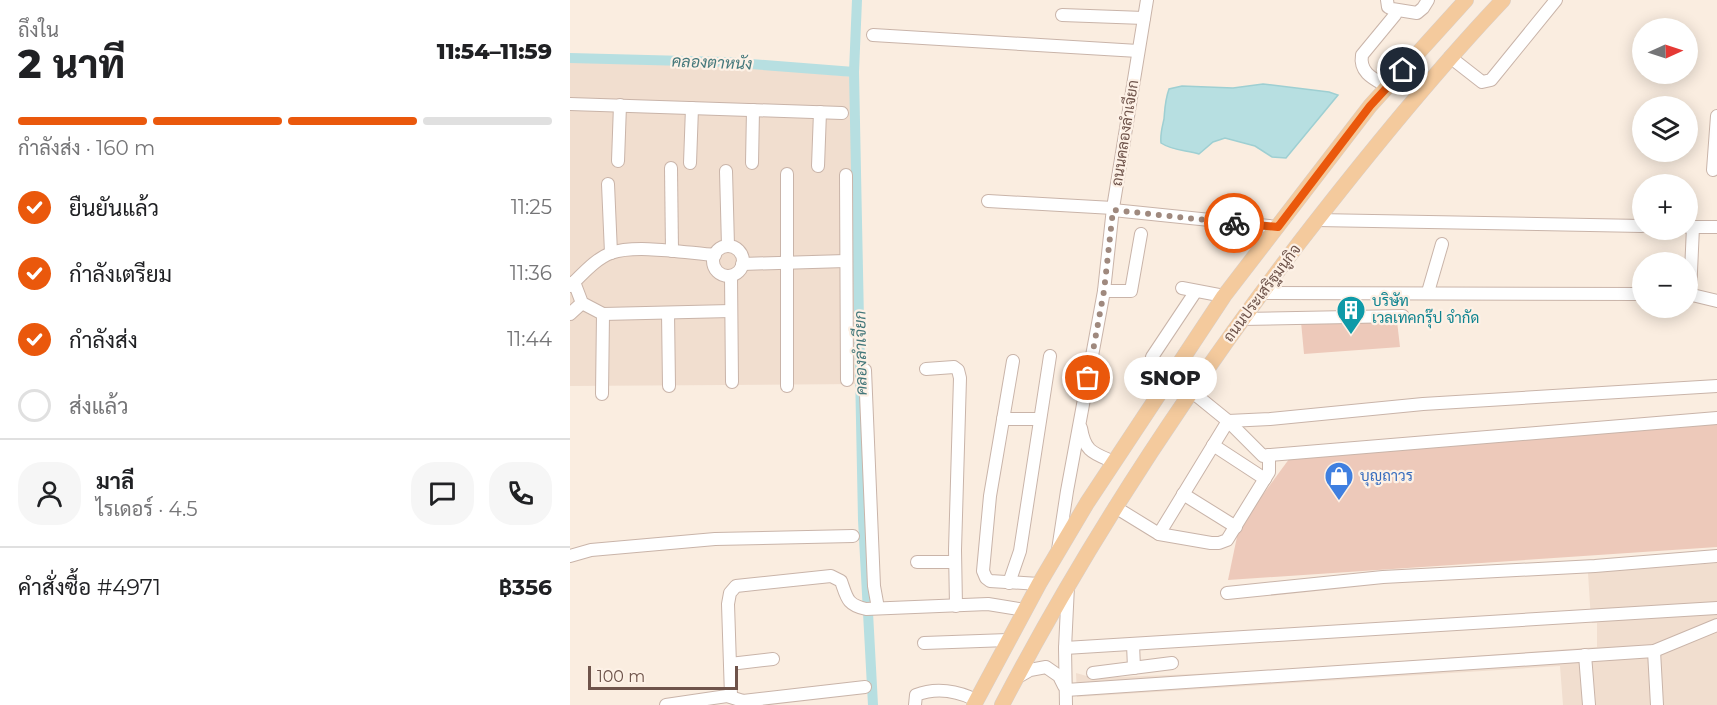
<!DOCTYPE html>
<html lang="th">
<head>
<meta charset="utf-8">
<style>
	:root { --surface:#fff; --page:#f6f6f6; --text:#202124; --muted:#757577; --line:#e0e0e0; --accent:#ea580c }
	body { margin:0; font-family:Montserrat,Sarabun,sans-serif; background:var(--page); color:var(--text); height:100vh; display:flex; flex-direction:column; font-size:22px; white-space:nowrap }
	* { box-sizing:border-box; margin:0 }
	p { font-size:20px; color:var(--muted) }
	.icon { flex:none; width:33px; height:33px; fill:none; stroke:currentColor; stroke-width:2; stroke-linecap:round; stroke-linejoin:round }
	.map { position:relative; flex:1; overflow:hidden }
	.sheet { display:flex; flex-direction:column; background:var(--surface); width:570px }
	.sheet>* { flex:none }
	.needle { width:39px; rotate:87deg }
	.fabs { position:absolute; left:1062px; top:18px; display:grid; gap:12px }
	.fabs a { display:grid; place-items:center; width:66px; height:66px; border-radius:50%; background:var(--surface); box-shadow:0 3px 15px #0003; font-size:30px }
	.scale { position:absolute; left:18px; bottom:15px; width:150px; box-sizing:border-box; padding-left:6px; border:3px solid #6e534a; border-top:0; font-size:16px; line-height:21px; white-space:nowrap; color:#6e534a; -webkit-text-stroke:4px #fdf1e6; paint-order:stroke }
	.pin { position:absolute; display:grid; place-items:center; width:51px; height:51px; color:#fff; margin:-26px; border:3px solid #fff; border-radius:50%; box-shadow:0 2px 6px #0007 }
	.courier { position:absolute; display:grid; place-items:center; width:60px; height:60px; margin:-30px; border:4px solid #ea580c; border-radius:50%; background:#fff; color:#222; box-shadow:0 2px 8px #0007 }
	.bubble { position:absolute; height:42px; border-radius:21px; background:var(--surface); box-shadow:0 3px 15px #0003; font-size:20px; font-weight:800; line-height:42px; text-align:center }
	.headline em { font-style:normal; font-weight:800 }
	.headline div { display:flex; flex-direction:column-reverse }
	.headline { display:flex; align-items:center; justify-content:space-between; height:102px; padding:0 18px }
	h1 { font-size:39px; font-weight:800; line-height:45px }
	.bar { display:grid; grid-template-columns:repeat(4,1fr); gap:9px 6px; align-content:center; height:72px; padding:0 18px }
	.bar i { height:8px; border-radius:4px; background:var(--line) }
	.bar .on { background:var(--accent) }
	.bar p { grid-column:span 4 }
	.line { display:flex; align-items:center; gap:15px; padding:0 18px; border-top:2px solid var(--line) }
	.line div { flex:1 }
	.round { display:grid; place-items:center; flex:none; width:63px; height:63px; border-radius:24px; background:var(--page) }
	ol { padding:0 18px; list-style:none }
	li { display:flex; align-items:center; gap:18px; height:66px }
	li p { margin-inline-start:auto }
	li .icon { padding:6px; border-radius:50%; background:var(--accent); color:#fff; stroke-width:4 }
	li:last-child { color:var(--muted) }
	li i { width:33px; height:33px; border:3px solid var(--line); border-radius:50% }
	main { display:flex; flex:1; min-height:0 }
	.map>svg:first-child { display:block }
	.residential { fill:#f1decf }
	.water { fill:#b7dfe1; stroke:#9ecfd2; stroke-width:1.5 }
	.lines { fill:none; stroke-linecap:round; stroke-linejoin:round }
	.canal { stroke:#b7dfe1; stroke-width:10 }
	.building { fill:#edc9ba }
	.minor-casing { stroke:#c9b4a9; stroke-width:14 }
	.major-casing { stroke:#d6cfcc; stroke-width:16 }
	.minor { stroke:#fff; stroke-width:12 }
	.major { stroke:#f4ca9d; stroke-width:15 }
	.done { stroke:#9f897e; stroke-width:6; stroke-dasharray:0 10.8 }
	.route { stroke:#ea580c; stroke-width:8 }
	.labels { text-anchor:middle; stroke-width:4.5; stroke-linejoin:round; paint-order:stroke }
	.street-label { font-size:15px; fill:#6e534a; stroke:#fdf1e6 }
	.culture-label { font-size:15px; fill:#0d838f; stroke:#fdf1e6; text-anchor:start }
	.shop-label { font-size:15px; fill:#366cbe; stroke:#fdf1e6; text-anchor:start }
	.water-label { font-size:16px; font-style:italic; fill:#43777a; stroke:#fdf1e6 }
</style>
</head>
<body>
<main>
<section class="sheet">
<div class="headline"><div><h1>2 นาที</h1><p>ถึงใน</p></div><em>11:54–11:59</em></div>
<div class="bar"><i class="on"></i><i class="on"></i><i class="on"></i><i></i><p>กำลังส่ง · 160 m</p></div>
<ol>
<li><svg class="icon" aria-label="check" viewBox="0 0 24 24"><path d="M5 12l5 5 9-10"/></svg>ยืนยันแล้ว<p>11:25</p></li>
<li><svg class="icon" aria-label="check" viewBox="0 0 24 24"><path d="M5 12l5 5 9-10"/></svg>กำลังเตรียม<p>11:36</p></li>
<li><svg class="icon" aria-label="check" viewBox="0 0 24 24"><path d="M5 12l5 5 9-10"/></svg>กำลังส่ง<p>11:44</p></li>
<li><i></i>ส่งแล้ว</li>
</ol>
<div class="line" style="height:108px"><a class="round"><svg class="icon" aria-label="person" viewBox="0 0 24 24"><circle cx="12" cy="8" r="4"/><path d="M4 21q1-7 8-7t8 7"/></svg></a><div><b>มาลี</b><p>ไรเดอร์ · 4.5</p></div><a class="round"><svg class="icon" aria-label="chat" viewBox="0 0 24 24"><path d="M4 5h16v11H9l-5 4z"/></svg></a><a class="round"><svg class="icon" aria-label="phone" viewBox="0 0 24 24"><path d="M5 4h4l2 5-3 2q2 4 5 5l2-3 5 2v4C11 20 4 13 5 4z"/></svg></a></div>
<div class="line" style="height:78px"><div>คำสั่งซื้อ #4971</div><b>฿356</b></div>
</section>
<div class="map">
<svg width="1147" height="705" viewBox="0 0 1147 705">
	<rect width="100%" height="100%" fill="#faede0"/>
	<g class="residential">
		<polygon points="0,60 155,65 284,77 290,384 0,386"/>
		<polygon points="1147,563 1147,705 993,705 990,666 507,697 506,673 524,678 698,671 1027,647 1027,623 1022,623 1021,620 1018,573"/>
	</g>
	<path class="water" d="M693,84L759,92L768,95L716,158L702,157L685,146L655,138L643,142L629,154C616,150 603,151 591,143C590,134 592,128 594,119C595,107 595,100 599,89L612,86L663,88Z"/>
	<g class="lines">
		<g class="canal">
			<polyline points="287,0 284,72 293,520 303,705"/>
			<polyline points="0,58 155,62 284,72"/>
		</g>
	</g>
	<g class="building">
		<polygon points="827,321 830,347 734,354 731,322"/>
		<polygon points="1147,421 1147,547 658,580 669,527 722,455"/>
	</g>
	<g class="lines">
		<g class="minor-casing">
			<g id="minor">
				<polyline points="817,0 818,7 822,9 847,13 853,8 858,0"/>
				<polyline points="492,15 574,18"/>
				<polyline points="303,35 568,51"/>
				<polyline points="880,57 912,82 921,80 986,0"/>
				<path d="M818,87C804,79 789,73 792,55L825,15"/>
				<polyline points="0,104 272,113"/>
				<polyline points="48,161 50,105"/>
				<polyline points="120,163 122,108"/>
				<polyline points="182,163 183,110"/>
				<polyline points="248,166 250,112"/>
				<polyline points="101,168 102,251"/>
				<polyline points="1143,170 1147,116"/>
				<polyline points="156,171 158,246"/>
				<polyline points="217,174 217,386"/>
				<polyline points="276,175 277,380"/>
				<polyline points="38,184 41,253"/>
				<polyline points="418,201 543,208"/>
				<polyline points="543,210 708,227"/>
				<polyline points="747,220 1072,226"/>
				<polyline points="1118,227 1147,227"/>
				<circle cx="158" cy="261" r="15"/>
				<polyline points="172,264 276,261"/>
				<polyline points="161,276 162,382"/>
				<polyline points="4,282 12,303 33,314 161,311"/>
				<path d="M0,286C12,275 25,259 41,253C66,244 117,253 145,255"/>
				<polyline points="612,288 654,296"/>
				<polyline points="534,291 561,291 571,234"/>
				<polyline points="858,292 872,244"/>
				<polyline points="691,293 1072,294"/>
				<polyline points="1118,294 1147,301"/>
				<polyline points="1120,294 1123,227"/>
				<polyline points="98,313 99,386"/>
				<polyline points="0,314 12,303"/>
				<polyline points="672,319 833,316"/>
				<polyline points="582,357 626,291"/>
				<polyline points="443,361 420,496 413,571 416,578 420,581 469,584"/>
				<polyline points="356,369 384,367 388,370 390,378 385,550 386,606"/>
				<polyline points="295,370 304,586 308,608"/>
				<polyline points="32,394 33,314"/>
				<polyline points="433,419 470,419"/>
				<path d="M511,428C515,452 523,453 544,462"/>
				<polyline points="643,445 695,479"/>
				<polyline points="699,455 1147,418"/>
				<polyline points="613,494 666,527"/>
				<polyline points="545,507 589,534 641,543 649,543 657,540 699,472 699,455 693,456 658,421 621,391"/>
				<polyline points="589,534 658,421 700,419 853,404 1147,386"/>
				<polyline points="488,550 497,491 534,291 543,208 577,0"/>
				<polyline points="0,556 21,550 145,539 283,536"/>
				<polyline points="347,562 385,562"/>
				<polyline points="439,583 450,551 480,356"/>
				<polyline points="657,593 813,577 1025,566 1147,556"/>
				<polyline points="354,643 438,640"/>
				<polyline points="563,644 564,668"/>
				<polyline points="495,648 1147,608"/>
				<polyline points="1084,651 1087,705"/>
				<polyline points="1015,655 1019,705"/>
				<polyline points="160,664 203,659"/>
				<polyline points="523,673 602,663"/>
				<polyline points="448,677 460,670 476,667 489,676 494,686"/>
				<polyline points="496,690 1084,651 1147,625"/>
				<path d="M161,696L158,604L160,593L166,586L261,576L271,581C277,598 277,605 296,609L418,604L455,610"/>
				<polyline points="96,705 157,696 173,701 295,687"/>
				<path d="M345,705L346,695C366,687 388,691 406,700"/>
				<polyline points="496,705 495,648 498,586"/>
			</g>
		</g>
		<g class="major-casing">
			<g id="major">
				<polyline points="404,705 469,584 517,503 654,296 800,106 896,0"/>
				<path d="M432,705C517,542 618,389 729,243C794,159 860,77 933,0"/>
			</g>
		</g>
		<use href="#minor" class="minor"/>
		<use href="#major" class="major"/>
	</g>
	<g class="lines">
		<polyline class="done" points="518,378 534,291 543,210 664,223"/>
		<polyline class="route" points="664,223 708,227 800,106 833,70"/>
	</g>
	<defs>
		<g id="building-pin" transform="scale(1.5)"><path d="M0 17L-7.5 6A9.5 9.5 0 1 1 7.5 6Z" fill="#0f9aa8" stroke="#fdf1e6"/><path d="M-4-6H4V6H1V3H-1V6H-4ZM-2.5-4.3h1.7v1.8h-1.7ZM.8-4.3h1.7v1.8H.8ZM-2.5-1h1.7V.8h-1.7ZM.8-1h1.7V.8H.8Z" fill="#fff"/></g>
		<g id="shop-pin" transform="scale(1.5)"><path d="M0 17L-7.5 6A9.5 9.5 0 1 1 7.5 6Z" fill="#3f7fe0" stroke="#fdf1e6"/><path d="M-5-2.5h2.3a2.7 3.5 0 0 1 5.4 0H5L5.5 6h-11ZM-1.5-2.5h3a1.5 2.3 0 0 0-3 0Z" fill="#fff"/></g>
	</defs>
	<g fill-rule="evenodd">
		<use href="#building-pin" x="781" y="310"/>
		<use href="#shop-pin" x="769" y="476"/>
	</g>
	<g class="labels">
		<g class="street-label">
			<text transform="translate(555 133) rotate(-81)" y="5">ถนนคลองลำเจียก</text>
			<text transform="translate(692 293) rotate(-53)" y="5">ถนนประเสริฐมนูกิจ</text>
		</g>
		<g class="culture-label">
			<text x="802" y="306">บริษัท<tspan x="802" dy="17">เวลเทคกรุ๊ป จำกัด</tspan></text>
		</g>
		<g class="shop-label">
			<text x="790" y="481">บุญถาวร</text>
		</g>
		<g class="water-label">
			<text transform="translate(142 62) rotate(2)" y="6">คลองตาหนัง</text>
			<text transform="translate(290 353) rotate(-91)" y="6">คลองลำเจียก</text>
		</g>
	</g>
</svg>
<div class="fabs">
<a><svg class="needle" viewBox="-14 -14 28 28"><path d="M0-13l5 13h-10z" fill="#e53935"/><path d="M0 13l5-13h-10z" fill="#757577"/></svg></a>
<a><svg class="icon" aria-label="layers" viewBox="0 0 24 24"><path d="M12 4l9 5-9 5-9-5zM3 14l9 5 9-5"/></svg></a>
<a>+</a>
<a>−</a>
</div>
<div class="scale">100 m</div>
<div class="pin" style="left:518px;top:378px;background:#ea580c"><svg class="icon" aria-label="bag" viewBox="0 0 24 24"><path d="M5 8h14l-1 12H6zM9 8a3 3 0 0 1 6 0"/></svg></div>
<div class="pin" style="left:833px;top:70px;background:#1f2937"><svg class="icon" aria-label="home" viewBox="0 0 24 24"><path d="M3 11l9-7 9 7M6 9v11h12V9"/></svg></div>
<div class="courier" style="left:664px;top:223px"><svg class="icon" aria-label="bike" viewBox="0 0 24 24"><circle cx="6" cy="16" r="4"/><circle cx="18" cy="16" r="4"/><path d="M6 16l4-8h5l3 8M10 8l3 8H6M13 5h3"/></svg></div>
<div class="bubble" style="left:554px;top:357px;width:93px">SNOP</div>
</div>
</main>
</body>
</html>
